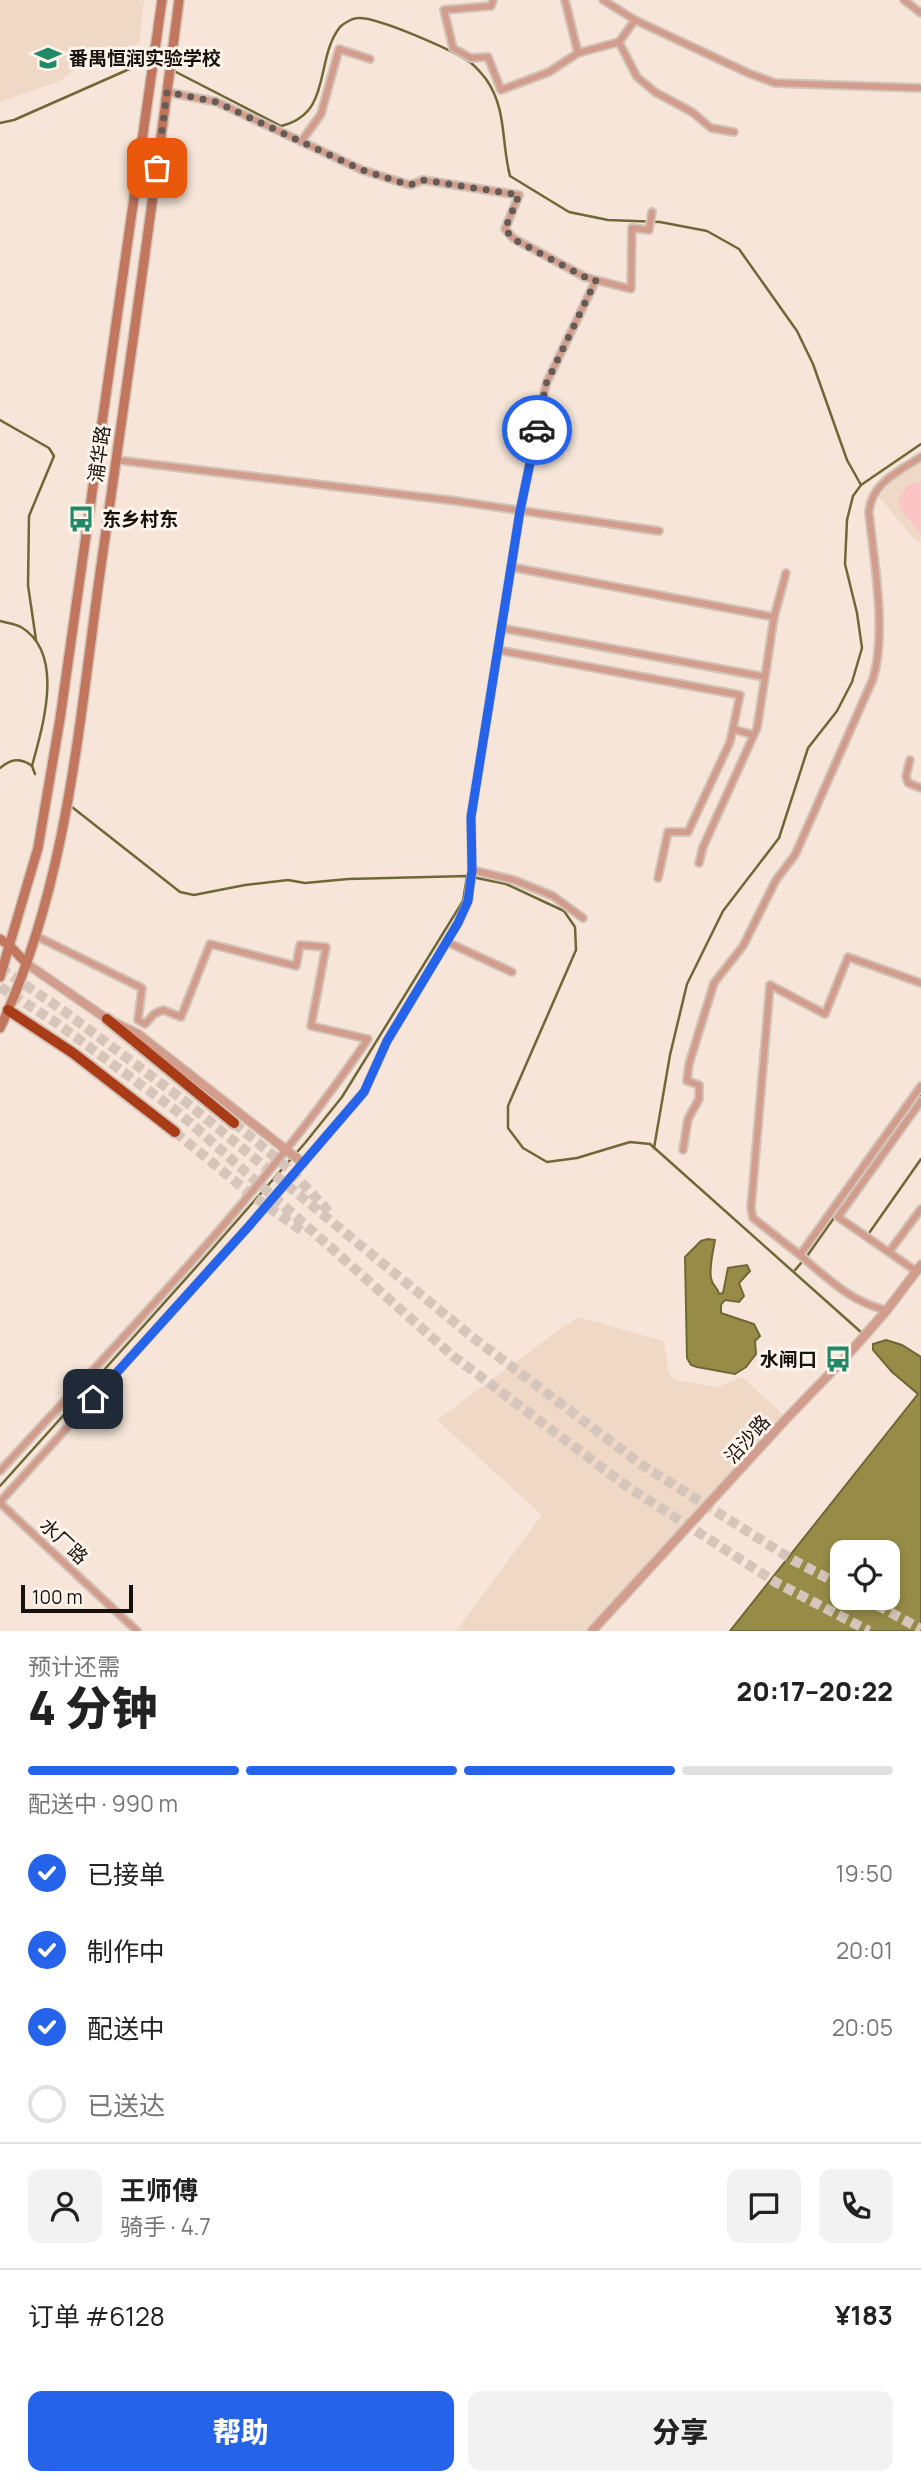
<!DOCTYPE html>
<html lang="zh">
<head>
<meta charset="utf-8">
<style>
	:root { --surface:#fff; --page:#f2f2f2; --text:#222; --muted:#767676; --line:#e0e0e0; --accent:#2563eb }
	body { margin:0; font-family:Manrope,"Noto Sans SC",sans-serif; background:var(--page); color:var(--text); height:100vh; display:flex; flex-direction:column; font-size:26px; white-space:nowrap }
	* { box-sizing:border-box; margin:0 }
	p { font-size:23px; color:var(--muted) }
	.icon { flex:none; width:38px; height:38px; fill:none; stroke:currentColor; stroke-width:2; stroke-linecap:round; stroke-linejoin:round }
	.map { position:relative; height:1631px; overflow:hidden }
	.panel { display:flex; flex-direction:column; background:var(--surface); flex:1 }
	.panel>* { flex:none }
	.buttons { position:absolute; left:830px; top:1540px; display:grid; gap:14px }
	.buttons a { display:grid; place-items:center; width:70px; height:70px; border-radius:14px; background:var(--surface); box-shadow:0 4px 10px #0003; font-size:35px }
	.scale { position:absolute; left:21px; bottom:18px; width:112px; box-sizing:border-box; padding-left:7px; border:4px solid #17110d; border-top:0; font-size:19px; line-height:24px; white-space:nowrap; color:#17110d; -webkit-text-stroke:5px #fef4ec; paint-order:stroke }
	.pin { position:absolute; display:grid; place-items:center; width:60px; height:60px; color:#fff; margin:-30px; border-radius:14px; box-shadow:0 4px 10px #0006 }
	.courier { position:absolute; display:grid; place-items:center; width:70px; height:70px; margin:-35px; border:5px solid #2563eb; border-radius:50%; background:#fff; color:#222; box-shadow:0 2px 9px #0007 }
	.head em { font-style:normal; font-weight:800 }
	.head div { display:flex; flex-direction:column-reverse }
	.head { display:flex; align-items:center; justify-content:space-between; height:119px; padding:0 28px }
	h1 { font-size:46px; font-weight:800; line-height:52px }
	.bar { display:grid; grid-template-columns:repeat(4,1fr); gap:10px 7px; align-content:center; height:84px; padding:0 28px }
	.bar i { height:9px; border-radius:5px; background:var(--line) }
	.bar .current { background:var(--accent) }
	.bar p { grid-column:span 4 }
	.line { display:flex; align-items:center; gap:18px; padding:0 28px; border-top:2px solid var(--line) }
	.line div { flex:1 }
	.round { display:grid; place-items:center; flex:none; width:74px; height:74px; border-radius:14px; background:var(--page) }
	ol { padding:0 28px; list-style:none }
	li { display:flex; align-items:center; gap:21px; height:77px }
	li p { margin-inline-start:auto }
	li .icon { padding:7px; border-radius:50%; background:var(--accent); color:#fff; stroke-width:4 }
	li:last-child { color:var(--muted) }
	li i { width:38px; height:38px; border:4px solid var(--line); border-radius:50% }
	.primary-button { display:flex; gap:14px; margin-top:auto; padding:14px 28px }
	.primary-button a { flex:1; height:80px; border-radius:14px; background:var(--accent); color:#fff; font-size:28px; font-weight:800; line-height:80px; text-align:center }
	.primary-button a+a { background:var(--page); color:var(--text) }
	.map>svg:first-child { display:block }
	.built { fill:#efd8c6 }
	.green { fill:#fdc4c5 }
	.water { fill:#968c47; stroke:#706736; stroke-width:2; fill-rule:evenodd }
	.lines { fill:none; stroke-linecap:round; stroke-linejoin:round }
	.stream { stroke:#706736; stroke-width:2.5 }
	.motorway-tunnel { stroke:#d5c5ba; stroke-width:10; stroke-dasharray:10 5; stroke-linecap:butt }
	.minor-casing { stroke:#d2c3b8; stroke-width:10 }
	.tertiary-casing { stroke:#d2c3b8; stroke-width:11 }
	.secondary-casing { stroke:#d2c3b8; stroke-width:12 }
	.motorway-casing { stroke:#d2c3b8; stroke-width:14 }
	.minor { stroke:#d29d8c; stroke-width:6 }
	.tertiary { stroke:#d29d8c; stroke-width:8 }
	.secondary { stroke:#c2765e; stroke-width:9 }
	.motorway { stroke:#a93c16; stroke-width:10 }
	.done { stroke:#655b54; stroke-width:7; stroke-dasharray:0 12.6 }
	.route { stroke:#2563eb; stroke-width:9 }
	.labels { text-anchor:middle; stroke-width:6; stroke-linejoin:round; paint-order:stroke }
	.poi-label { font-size:19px; font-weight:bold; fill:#17110d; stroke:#fef4ec; text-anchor:start }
	.street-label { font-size:19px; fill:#17110d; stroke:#fef4ec }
</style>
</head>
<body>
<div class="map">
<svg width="921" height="1631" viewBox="0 0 921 1631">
	<rect width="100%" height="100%" fill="#f6e5d8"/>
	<g class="built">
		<polygon points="0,0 144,0 139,44 112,50 80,66 58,82 0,102"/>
		<polygon points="921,463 921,543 916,541 879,497 895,478"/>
		<polygon points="577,1317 664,1341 668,1370 671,1377 680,1381 718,1387 742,1377 787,1418 592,1631 456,1631 542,1515 437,1420"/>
	</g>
	<polygon class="green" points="921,482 921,534 901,510 898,501 907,486"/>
	<g class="water">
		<path d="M708,1239L715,1240C713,1252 709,1267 711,1278C712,1286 718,1287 719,1294L723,1293L728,1268L747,1265L750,1271L739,1283L744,1296L739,1302L725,1300L721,1305V1313L754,1324L760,1336L755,1341L756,1354L746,1367L735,1374L697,1367L691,1365L687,1358L685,1257L701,1241Z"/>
		<path d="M886,1340L902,1345L921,1357V1631H730L918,1394L892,1372L873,1350V1344ZM887,1552V1598H842V1552Z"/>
	</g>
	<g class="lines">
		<g class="stream">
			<path d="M176,72L281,126C333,114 314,60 340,27C344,23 353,18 358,18C378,17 455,51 471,63C476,67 482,74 486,79C507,109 501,141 510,176L569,212L608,220L660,222L707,231L739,249L797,331L813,364L847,460L861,485L853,496L847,520L845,564L857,613L862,648L852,682L837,711L808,748L779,838L723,911L687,984L670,1055L654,1148"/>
			<polyline points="0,123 14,120 134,67"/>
			<polyline points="0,420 49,448 54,456 29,516 28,585 36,640"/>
			<polyline points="861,485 921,444"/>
			<path d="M0,621C7,623 15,624 21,627C66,654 42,728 32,766L35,774"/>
			<path d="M0,768C11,759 20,757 32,766"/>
			<polyline points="72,807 180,892 194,895 245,885 288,880 305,883 348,879 467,876 506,884 564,911 575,927 576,950 508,1106 508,1128 523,1148 547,1162 577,1158 630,1142 650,1144 862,1333"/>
			<polyline points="905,1119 921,1096"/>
			<polyline points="867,1236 921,1159"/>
			<polyline points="807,1256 836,1215"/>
			<polyline points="795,1270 802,1262"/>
			<polyline points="0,1486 199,1264 305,1143 342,1097 463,901 467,876"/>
		</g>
		<g class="motorway-tunnel">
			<polyline points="0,968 64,1011 186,1102 471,1336 642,1465 793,1560 842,1586"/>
			<polyline points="0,987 55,1022 178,1112 453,1356 625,1485 777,1583 869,1631"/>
			<polyline points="234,1123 288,1168 332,1215"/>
			<polyline points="175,1132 253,1196 305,1233"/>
			<polyline points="864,1598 921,1629"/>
		</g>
		<g class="minor-casing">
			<g id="minor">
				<polyline points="493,0 491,6 444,10 453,48 471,58 488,57 501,90 549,72 578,53 619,42 635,20"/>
				<polyline points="565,0 578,53"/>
				<polyline points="603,0 635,20 748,73 775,83 921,88"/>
				<polyline points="904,0 921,13"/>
				<polyline points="619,42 637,77 655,92 692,112 711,128 734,132"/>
				<polyline points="167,92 217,102 362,170 410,185 423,180 519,195 505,229 513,238 585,277 596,280"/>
				<polyline points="301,142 321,114 339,49 370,59"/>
				<polyline points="116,460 456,501 659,531"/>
				<polyline points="511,567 774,617"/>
				<polyline points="501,628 765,677 774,617 786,573"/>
				<polyline points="498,650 740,695 730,742 688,832 668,832 658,878"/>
				<polyline points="733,729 754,735"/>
				<polyline points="910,760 906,776 908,783 921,788"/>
				<polyline points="699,863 703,847 757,728 765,677"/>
				<polyline points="472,870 514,880 553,896 583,918"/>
				<polyline points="447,942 512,972"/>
				<path d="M683,1150L688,1119L699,1099V1085L687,1081L689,1064L714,983L743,946L776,880L795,855L873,679C887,632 874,562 869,513C870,484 899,471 921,457"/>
				<polyline points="889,1252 921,1209"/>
				<polyline points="800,1255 753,1218 751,1208 770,985 825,1014 848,957 921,983"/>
				<polyline points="916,1271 838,1217 921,1101"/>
				<path d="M887,1310C853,1304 826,1277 800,1255L921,1086"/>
				<path d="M0,1471C127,1332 262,1195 368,1039L311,1026L326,947L300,945L296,966L210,944L181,1017L163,1010L154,1014L145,1024L138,1020L142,988L36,936"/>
				<polyline points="0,1502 249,1226 364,1092 387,1041 458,923 468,901 472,870 471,817 520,511 546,384 596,280 631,289 632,228 649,230 652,212"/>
				<polyline points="0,1503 137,1631"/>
			</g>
		</g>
		<g class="tertiary-casing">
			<g id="tertiary">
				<polyline points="27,964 107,1019 138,1034 303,1163"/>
				<polyline points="592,1631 787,1418 844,1359 887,1310 921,1265"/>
			</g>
		</g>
		<g class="secondary-casing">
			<g id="secondary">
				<polyline points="0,939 10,946 27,964"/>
				<polyline points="0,977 38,848 60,719 162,0"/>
				<path d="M0,1028C68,884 79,721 101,566C128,377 155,189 179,0"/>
			</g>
		</g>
		<g class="motorway-casing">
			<g id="motorway">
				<polyline points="8,1010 73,1053 175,1132"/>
				<polyline points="107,1019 234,1123"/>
			</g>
		</g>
		<use href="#minor" class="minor"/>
		<use href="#tertiary" class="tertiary"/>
		<use href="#secondary" class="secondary"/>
		<use href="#motorway" class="motorway"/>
	</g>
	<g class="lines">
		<polyline class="done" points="157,168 167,92 216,102 362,170 410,185 423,180 519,195 505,229 513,239 585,277 596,280 546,384 537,430"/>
		<polyline class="route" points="93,1399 249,1226 364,1092 387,1041 458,923 468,901 472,870 471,817 520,511 537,430"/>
	</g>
	<defs>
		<g id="school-bare" transform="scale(2.1)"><path d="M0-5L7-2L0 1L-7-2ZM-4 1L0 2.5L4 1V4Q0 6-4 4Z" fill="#208965" stroke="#fef4ec" stroke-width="2.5" paint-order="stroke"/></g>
		<g id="bus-bare" transform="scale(2.1)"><path d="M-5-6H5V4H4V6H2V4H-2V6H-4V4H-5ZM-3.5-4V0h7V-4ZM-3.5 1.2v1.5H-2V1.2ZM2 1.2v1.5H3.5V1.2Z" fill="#208965" stroke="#fef4ec" stroke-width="2.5" paint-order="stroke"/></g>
	</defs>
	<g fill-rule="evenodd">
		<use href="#school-bare" x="48" y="58"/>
		<use href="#bus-bare" x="81" y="519"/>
		<use href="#bus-bare" x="838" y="1359"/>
	</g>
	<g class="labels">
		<g class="poi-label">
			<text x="69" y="65">番禺恒润实验学校</text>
			<text x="102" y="526">东乡村东</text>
			<text x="817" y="1366" text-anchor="end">水闸口</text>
		</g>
		<g class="street-label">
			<text transform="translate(99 454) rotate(-82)" y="7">浦华路</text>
			<text transform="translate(747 1439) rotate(-48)" y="7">沿沙路</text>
			<text transform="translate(64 1541) rotate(43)" y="7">水厂路</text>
		</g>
	</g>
</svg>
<div class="buttons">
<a><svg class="icon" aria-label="locate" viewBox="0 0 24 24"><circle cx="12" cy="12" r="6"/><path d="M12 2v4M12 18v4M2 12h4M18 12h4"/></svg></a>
</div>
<div class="scale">100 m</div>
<div class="pin" style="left:157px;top:168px;background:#ea580c"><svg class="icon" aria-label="bag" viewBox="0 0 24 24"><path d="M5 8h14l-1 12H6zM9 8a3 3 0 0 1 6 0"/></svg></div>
<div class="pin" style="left:93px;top:1399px;background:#1f2937"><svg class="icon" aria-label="home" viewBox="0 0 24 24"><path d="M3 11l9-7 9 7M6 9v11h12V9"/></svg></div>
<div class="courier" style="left:537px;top:430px"><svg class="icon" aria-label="car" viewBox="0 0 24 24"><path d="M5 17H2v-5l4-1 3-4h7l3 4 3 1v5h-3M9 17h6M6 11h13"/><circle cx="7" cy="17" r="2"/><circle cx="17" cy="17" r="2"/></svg></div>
</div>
<section class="panel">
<div class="head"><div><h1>4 分钟</h1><p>预计还需</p></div><em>20:17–20:22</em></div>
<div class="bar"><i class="current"></i><i class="current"></i><i class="current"></i><i></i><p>配送中 · 990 m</p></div>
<ol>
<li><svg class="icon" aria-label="check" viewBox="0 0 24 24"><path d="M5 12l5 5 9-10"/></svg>已接单<p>19:50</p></li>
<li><svg class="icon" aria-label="check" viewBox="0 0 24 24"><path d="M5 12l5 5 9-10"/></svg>制作中<p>20:01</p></li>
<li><svg class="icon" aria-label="check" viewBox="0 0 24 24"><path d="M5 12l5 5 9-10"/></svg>配送中<p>20:05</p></li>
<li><i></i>已送达</li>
</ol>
<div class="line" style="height:126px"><a class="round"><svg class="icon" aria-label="person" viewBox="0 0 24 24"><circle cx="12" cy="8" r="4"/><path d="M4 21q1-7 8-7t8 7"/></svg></a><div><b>王师傅</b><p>骑手 · 4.7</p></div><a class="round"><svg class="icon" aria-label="chat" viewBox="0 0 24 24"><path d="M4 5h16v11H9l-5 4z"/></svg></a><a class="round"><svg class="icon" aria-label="phone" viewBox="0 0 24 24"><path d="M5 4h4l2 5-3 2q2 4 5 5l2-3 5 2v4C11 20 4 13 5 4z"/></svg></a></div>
<div class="line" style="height:91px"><div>订单 #6128</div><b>¥183</b></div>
<div class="primary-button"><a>帮助</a><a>分享</a></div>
</section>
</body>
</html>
